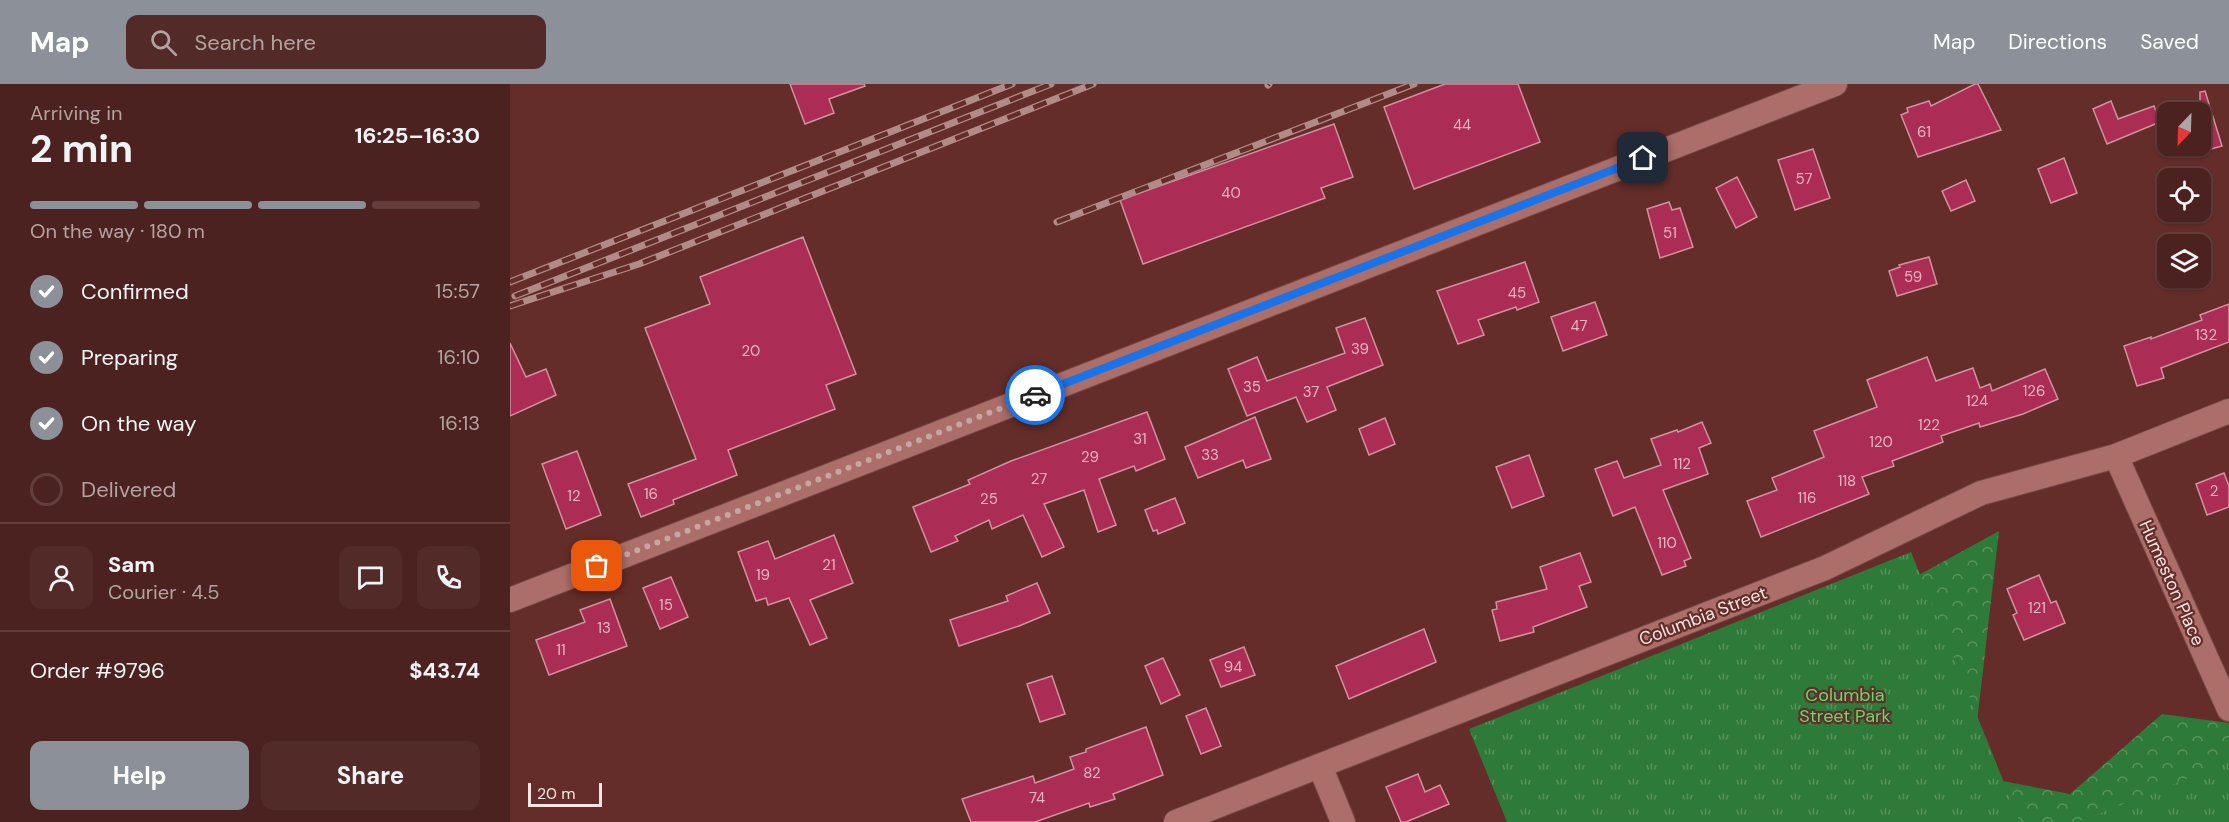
<!DOCTYPE html>
<html lang="en">
<head>
<meta charset="utf-8">
<style>
	:root { --surface:#4b221f; --page:#522a28; --text:#f1f3f6; --muted:#b2a4a4; --line:#623f3d; --accent:#8c9099 }
	body { margin:0; font-family:"DM Sans",sans-serif; background:var(--page); color:var(--text); height:100vh; display:flex; flex-direction:column; font-size:22px; white-space:nowrap }
	* { box-sizing:border-box; margin:0 }
	p { font-size:20px; color:var(--muted) }
	.icon { flex:none; width:33px; height:33px; fill:none; stroke:currentColor; stroke-width:2; stroke-linecap:round; stroke-linejoin:round }
	.map { position:relative; flex:1; overflow:hidden }
	.panel { display:flex; flex-direction:column; background:var(--surface); width:510px }
	.panel>* { flex:none }
	.needle { width:39px; rotate:203deg }
	.buttons { position:absolute; left:1647px; top:18px; display:grid; gap:12px }
	.buttons a { display:grid; place-items:center; width:54px; height:54px; border-radius:12px; background:var(--surface); box-shadow:0 2px 4px #0004,0 0 0 2px var(--line); font-size:30px }
	.scale { position:absolute; left:18px; bottom:15px; width:74px; box-sizing:border-box; padding-left:6px; border:3px solid #fbe6e3; border-top:0; font-size:16px; line-height:21px; white-space:nowrap; color:#fbe6e3; -webkit-text-stroke:4px #642d29; paint-order:stroke }
	.pin { position:absolute; display:grid; place-items:center; width:51px; height:51px; color:#fff; margin:-26px; border-radius:12px; box-shadow:0 3px 9px #0006 }
	.courier { position:absolute; display:grid; place-items:center; width:60px; height:60px; margin:-30px; border:4px solid #1a73e8; border-radius:50%; background:#fff; color:#222; box-shadow:0 2px 8px #0007 }
	.headline em { font-style:normal; font-weight:700 }
	.headline div { display:flex; flex-direction:column-reverse }
	.headline { display:flex; align-items:center; justify-content:space-between; height:102px; padding:0 30px }
	h1 { font-size:39px; font-weight:700; line-height:45px }
	.bar { display:grid; grid-template-columns:repeat(4,1fr); gap:9px 6px; align-content:center; height:72px; padding:0 30px }
	.bar i { height:8px; border-radius:4px; background:var(--line) }
	.bar .selected { background:var(--accent) }
	.bar p { grid-column:span 4 }
	.line { display:flex; align-items:center; gap:15px; padding:0 30px; border-top:2px solid var(--line) }
	.line div { flex:1 }
	.round { display:grid; place-items:center; flex:none; width:63px; height:63px; border-radius:12px; background:var(--page) }
	ol { padding:0 30px; list-style:none }
	li { display:flex; align-items:center; gap:18px; height:66px }
	li p { margin-inline-start:auto }
	li .icon { padding:6px; border-radius:50%; background:var(--accent); color:#fff; stroke-width:4 }
	li:last-child { color:var(--muted) }
	li i { width:33px; height:33px; border:3px solid var(--line); border-radius:50% }
	.primary-button { display:flex; gap:12px; margin-top:auto; padding:12px 30px }
	.primary-button a { flex:1; height:69px; border-radius:12px; background:var(--accent); color:#fff; font-size:24px; font-weight:700; line-height:69px; text-align:center }
	.primary-button a+a { background:var(--page); color:var(--text) }
	header { display:flex; align-items:center; gap:36px; box-sizing:border-box; height:84px; padding:0 30px; background:var(--accent); color:#fff }
	header strong { font-size:28px }
	nav { display:flex; gap:33px; margin-inline-start:auto; font-size:21px }
	.search { width:420px; height:54px; background:var(--page); display:flex; align-items:center; gap:15px; box-sizing:border-box; padding:0 21px; border-radius:12px; color:var(--muted); font-size:22px }
	main { display:flex; flex:1; min-height:0 }
	.map>svg:first-child { display:block }
	.forest { fill:url(#forest-crowns) }
	.park { fill:url(#park-tufts) }
	.building { fill:#ab2c55; stroke:#d1919d; stroke-width:1.5 }
	.lines { fill:none; stroke-linecap:round; stroke-linejoin:round }
	.street-casing { stroke:#754947; stroke-width:26 }
	.street { stroke:#ac6e68; stroke-width:24 }
	.rail-casing { stroke:#b18b87; stroke-width:7 }
	.rail { stroke:#642d29; stroke-width:4.5; stroke-dasharray:14; stroke-linecap:butt }
	.done { stroke:#c6a5a2; stroke-width:6; stroke-dasharray:0 10.8 }
	.route { stroke:#1a73e8; stroke-width:8 }
	.labels { text-anchor:middle; stroke-width:4.5; stroke-linejoin:round; paint-order:stroke }
	.number-label { font-size:15px; fill:#e7b8c0 }
	.street-label { font-size:18px; fill:#fbe6e3; stroke:#642d29 }
	.park-label { font-size:18px; fill:#59df6d; stroke:#642d29 }
</style>
</head>
<body>
<header>
<strong>Map</strong>
<div class="search"><svg class="icon" aria-label="search" viewBox="0 0 24 24"><circle cx="10" cy="10" r="6"/><path d="M15 15l6 6"/></svg>Search here</div>
<nav><a>Map</a><a>Directions</a><a>Saved</a></nav>
</header>
<main>
<section class="panel">
<div class="headline"><div><h1>2 min</h1><p>Arriving in</p></div><em>16:25–16:30</em></div>
<div class="bar"><i class="selected"></i><i class="selected"></i><i class="selected"></i><i></i><p>On the way · 180 m</p></div>
<ol>
<li><svg class="icon" aria-label="check" viewBox="0 0 24 24"><path d="M5 12l5 5 9-10"/></svg>Confirmed<p>15:57</p></li>
<li><svg class="icon" aria-label="check" viewBox="0 0 24 24"><path d="M5 12l5 5 9-10"/></svg>Preparing<p>16:10</p></li>
<li><svg class="icon" aria-label="check" viewBox="0 0 24 24"><path d="M5 12l5 5 9-10"/></svg>On the way<p>16:13</p></li>
<li><i></i>Delivered</li>
</ol>
<div class="line" style="height:108px"><a class="round"><svg class="icon" aria-label="person" viewBox="0 0 24 24"><circle cx="12" cy="8" r="4"/><path d="M4 21q1-7 8-7t8 7"/></svg></a><div><b>Sam</b><p>Courier · 4.5</p></div><a class="round"><svg class="icon" aria-label="chat" viewBox="0 0 24 24"><path d="M4 5h16v11H9l-5 4z"/></svg></a><a class="round"><svg class="icon" aria-label="phone" viewBox="0 0 24 24"><path d="M5 4h4l2 5-3 2q2 4 5 5l2-3 5 2v4C11 20 4 13 5 4z"/></svg></a></div>
<div class="line" style="height:78px"><div>Order #9796</div><b>$43.74</b></div>
<div class="primary-button"><a>Help</a><a>Share</a></div>
</section>
<div class="map">
<svg width="1719" height="738" viewBox="0 0 1719 738">
	<defs>
		<pattern id="forest-crowns" width="20" height="18" patternUnits="userSpaceOnUse" patternTransform="scale(1.5)"><rect width="20" height="18" fill="#2e7a39"/><path d="M2 6a3 3 0 1 1 6 0M12 15a3 3 0 1 1 6 0" fill="none" stroke="#58935f"/></pattern>
		<pattern id="park-tufts" width="24" height="20" patternUnits="userSpaceOnUse" patternTransform="scale(1.5)"><rect width="24" height="20" fill="#2e7a39"/><path d="M3 7l-1-3M5 7V3M7 7l1-3M15 17l-1-3M17 17v-4M19 17l1-3" fill="none" stroke="#58935f"/></pattern>
	</defs>
	<rect width="100%" height="100%" fill="#642d29"/>
	<polygon class="forest" points="1489,447 1461,691 1560,710 1652,630 1719,639 1719,738 1348,738 1325,537"/>
	<g class="park">
		<polygon points="1401,468 1510,738 997,738 959,645"/>
		<polygon points="1719,678 1719,738 1568,738"/>
	</g>
	<g class="building">
		<polygon points="280,0 354,0 355,2 319,15 324,29 295,40"/>
		<polygon points="935,0 1008,0 1030,58 904,105 874,23"/>
		<polygon points="1465,0 1468,0 1491,46 1408,73 1391,31 1398,28 1397,24 1419,17 1421,22"/>
		<polygon points="1695,7 1712,62 1690,68 1690,8"/>
		<polygon points="1601,17 1608,35 1644,22 1650,38 1597,60 1583,25"/>
		<polygon points="824,40 843,93 811,104 815,114 633,180 610,116"/>
		<polygon points="1303,65 1320,114 1285,126 1268,76"/>
		<polygon points="1554,74 1567,109 1541,119 1528,85"/>
		<polygon points="1227,93 1247,133 1226,144 1206,104"/>
		<polygon points="1456,96 1465,117 1441,127 1432,107"/>
		<polygon points="1159,118 1162,126 1170,124 1183,163 1150,174 1137,125"/>
		<polygon points="293,153 346,290 316,301 325,325 218,366 227,391 163,416 164,420 131,433 118,400 186,375 135,244 200,220 190,193"/>
		<polygon points="1419,173 1427,200 1387,212 1379,187 1390,183 1389,181"/>
		<polygon points="1015,178 1029,218 1007,226 1006,223 968,236 974,251 948,260 927,207"/>
		<polygon points="1085,218 1097,251 1053,267 1041,233"/>
		<polygon points="1719,220 1719,258 1651,284 1654,294 1627,302 1614,262 1641,253 1641,255 1692,236 1690,231"/>
		<polygon points="855,234 873,281 817,303 826,326 797,338 786,313 737,332 718,285 747,273 757,297 835,269 826,244"/>
		<polygon points="0,259 16,293 36,285 46,311 0,332"/>
		<polygon points="1417,273 1426,297 1463,284 1470,304 1480,300 1482,307 1535,285 1548,315 1513,330 1470,343 1469,339 1431,352 1433,358 1382,377 1384,382 1352,393 1359,410 1251,453 1237,417 1267,406 1262,394 1314,373 1304,347 1367,323 1357,296"/>
		<polygon points="637,328 655,375 626,387 624,382 589,395 606,441 588,448 574,406 534,420 554,463 532,473 513,431 482,445 479,436 445,452 448,457 421,468 403,423 460,400 458,396 501,377"/>
		<polygon points="745,333 761,375 736,384 733,376 688,394 675,363"/>
		<polygon points="875,334 885,360 859,371 849,345"/>
		<polygon points="1192,338 1201,359 1189,364 1198,390 1153,406 1181,474 1174,477 1176,482 1152,491 1125,423 1103,432 1085,385 1107,377 1114,394 1151,381 1141,355 1167,346 1168,348"/>
		<polygon points="67,367 91,431 56,445 32,380"/>
		<polygon points="1019,371 1034,412 1002,424 986,383"/>
		<polygon points="1714,389 1719,402 1719,423 1697,431 1686,400"/>
		<polygon points="665,414 675,439 648,450 647,446 643,447 635,426"/>
		<polygon points="324,451 343,499 300,516 317,554 300,561 279,514 258,521 256,514 246,517 228,468 258,457 265,475"/>
		<polygon points="1070,469 1081,498 1069,502 1077,523 1023,543 1024,548 990,557 982,526 987,525 986,518 1037,505 1030,483"/>
		<polygon points="1529,491 1541,519 1546,517 1555,539 1514,556 1503,531 1507,529 1497,505"/>
		<polygon points="161,493 178,533 150,545 133,504"/>
		<polygon points="527,499 540,529 509,542 449,562 440,536 498,517 496,512"/>
		<polygon points="100,515 117,562 39,591 26,556 75,538 70,526"/>
		<polygon points="914,545 926,578 839,615 826,582"/>
		<polygon points="734,563 745,591 711,603 700,576"/>
		<polygon points="653,574 670,611 651,620 635,582"/>
		<polygon points="542,592 555,630 530,638 517,600"/>
		<polygon points="696,624 711,662 691,670 676,632"/>
		<polygon points="636,643 653,691 603,710 605,715 580,723 579,719 525,738 461,738 452,715 523,692 525,699 564,685 560,673 576,668 576,665"/>
		<polygon points="908,690 915,708 930,701 939,720 896,738 891,738 876,703"/>
	</g>
	<g class="lines">
		<g class="street-casing">
			<g id="street">
				<polyline points="1606,372 1719,625"/>
				<polyline points="0,516 1325,0"/>
				<polyline points="810,682 833,738"/>
				<polyline points="666,738 1315,484 1471,409 1606,372 1719,327"/>
			</g>
		</g>
		<use href="#street" class="street"/>
		<g class="rail-casing">
			<g id="rail">
				<polyline points="758,1 759,0"/>
				<polyline points="547,138 904,0"/>
				<polyline points="0,198 502,0"/>
				<polyline points="5,212 541,0"/>
				<polyline points="0,222 129,180 583,0"/>
			</g>
		</g>
		<use href="#rail" class="rail"/>
	</g>
	<g class="lines">
		<polyline class="done" points="87,482 525,311"/>
		<polyline class="route" points="525,311 1133,74"/>
	</g>
	<g class="labels">
		<g class="number-label">
			<text x="952" y="46">44</text>
			<text x="1414" y="53">61</text>
			<text x="1294" y="100">57</text>
			<text x="721" y="114">40</text>
			<text x="1160" y="154">51</text>
			<text x="1403" y="198">59</text>
			<text x="1007" y="214">45</text>
			<text x="1069" y="247">47</text>
			<text x="1696" y="256">132</text>
			<text x="850" y="270">39</text>
			<text x="241" y="272">20</text>
			<text x="742" y="308">35</text>
			<text x="1524" y="312">126</text>
			<text x="801" y="313">37</text>
			<text x="1467" y="322">124</text>
			<text x="1419" y="346">122</text>
			<text x="630" y="360">31</text>
			<text x="1371" y="363">120</text>
			<text x="700" y="376">33</text>
			<text x="580" y="378">29</text>
			<text x="1172" y="385">112</text>
			<text x="529" y="400">27</text>
			<text x="1337" y="402">118</text>
			<text x="1704" y="412">2</text>
			<text x="141" y="415">16</text>
			<text x="64" y="417">12</text>
			<text x="1297" y="419">116</text>
			<text x="479" y="420">25</text>
			<text x="1157" y="464">110</text>
			<text x="319" y="486">21</text>
			<text x="253" y="496">19</text>
			<text x="156" y="526">15</text>
			<text x="1527" y="529">121</text>
			<text x="94" y="549">13</text>
			<text x="51" y="571">11</text>
			<text x="723" y="588">94</text>
			<text x="582" y="694">82</text>
			<text x="527" y="719">74</text>
		</g>
		<g class="street-label">
			<text transform="translate(1662 499) rotate(66)" y="6">Humeston Place</text>
			<text transform="translate(1193 532) rotate(-21)" y="6">Columbia Street</text>
		</g>
		<g class="park-label">
			<text x="1335" y="617">Columbia<tspan x="1335" dy="21">Street Park</tspan></text>
		</g>
	</g>
</svg>
<div class="buttons">
<a><svg class="needle" viewBox="-14 -14 28 28"><path d="M0-13l5 13h-10z" fill="#e53935"/><path d="M0 13l5-13h-10z" fill="#b2a4a4"/></svg></a>
<a><svg class="icon" aria-label="locate" viewBox="0 0 24 24"><circle cx="12" cy="12" r="6"/><path d="M12 2v4M12 18v4M2 12h4M18 12h4"/></svg></a>
<a><svg class="icon" aria-label="layers" viewBox="0 0 24 24"><path d="M12 4l9 5-9 5-9-5zM3 14l9 5 9-5"/></svg></a>
</div>
<div class="scale">20 m</div>
<div class="pin" style="left:87px;top:482px;background:#ea580c"><svg class="icon" aria-label="bag" viewBox="0 0 24 24"><path d="M5 8h14l-1 12H6zM9 8a3 3 0 0 1 6 0"/></svg></div>
<div class="pin" style="left:1133px;top:74px;background:#1f2937"><svg class="icon" aria-label="home" viewBox="0 0 24 24"><path d="M3 11l9-7 9 7M6 9v11h12V9"/></svg></div>
<div class="courier" style="left:525px;top:311px"><svg class="icon" aria-label="car" viewBox="0 0 24 24"><path d="M5 17H2v-5l4-1 3-4h7l3 4 3 1v5h-3M9 17h6M6 11h13"/><circle cx="7" cy="17" r="2"/><circle cx="17" cy="17" r="2"/></svg></div>
</div>
</main>
</body>
</html>
